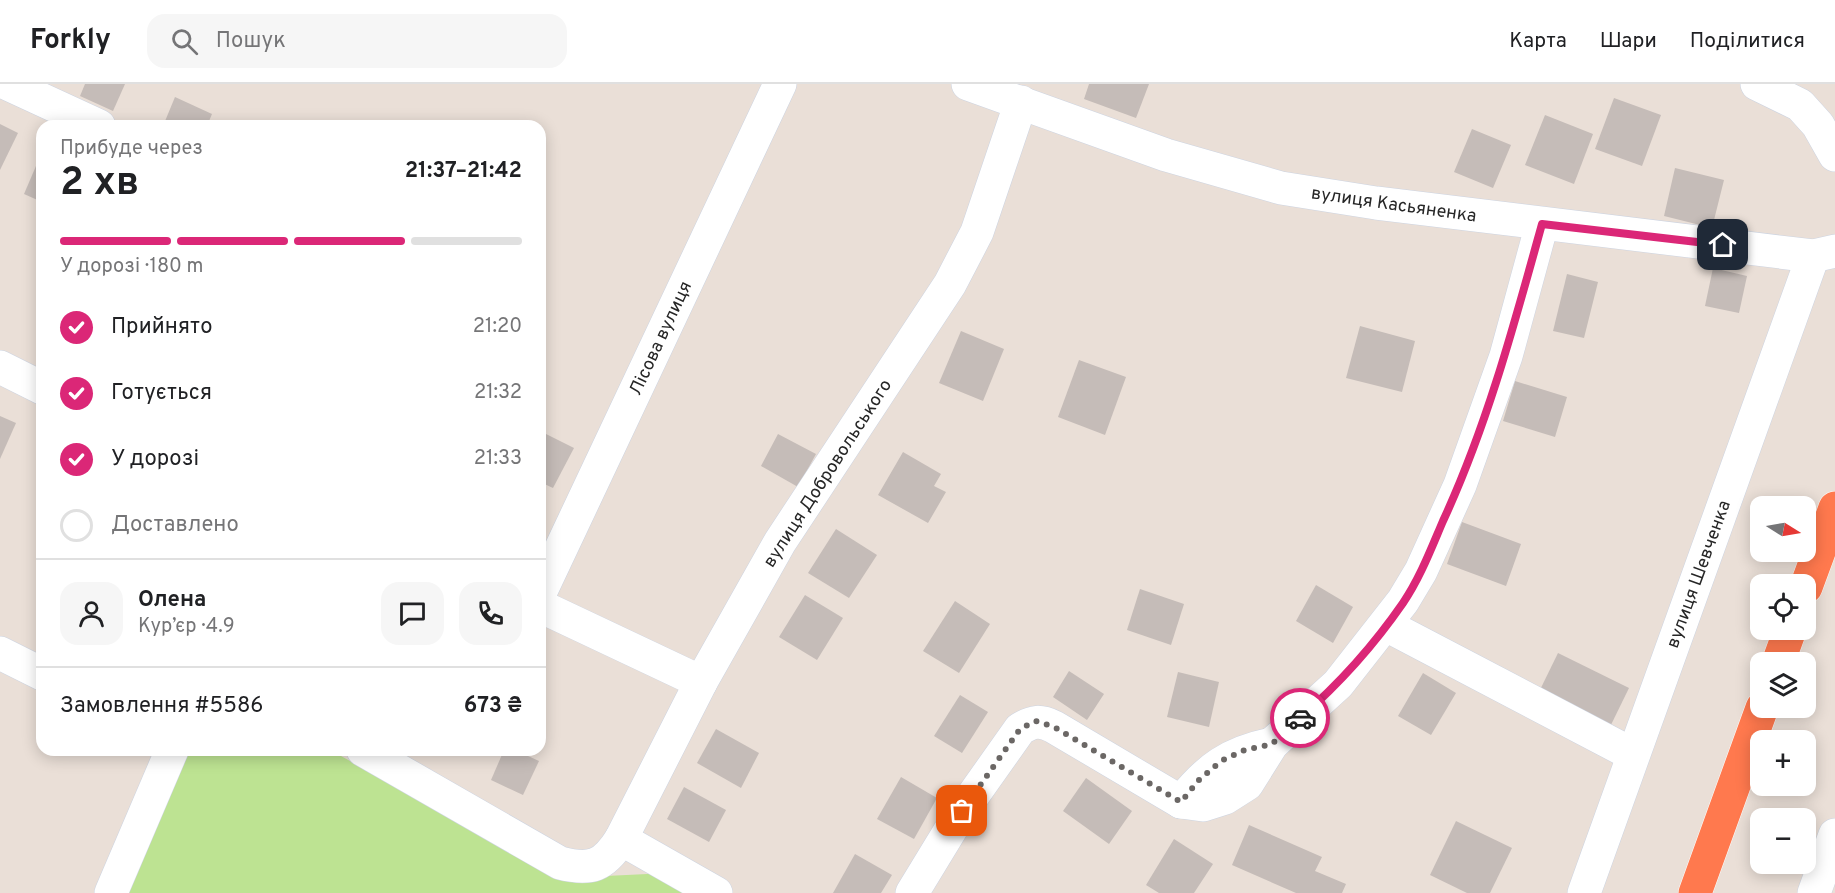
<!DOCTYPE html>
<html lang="uk">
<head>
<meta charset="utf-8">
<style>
	:root { --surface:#fff; --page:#f6f6f6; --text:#202124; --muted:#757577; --line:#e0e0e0; --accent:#db2777 }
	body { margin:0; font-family:Overpass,sans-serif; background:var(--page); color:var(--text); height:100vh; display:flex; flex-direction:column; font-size:22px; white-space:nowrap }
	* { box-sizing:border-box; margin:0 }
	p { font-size:20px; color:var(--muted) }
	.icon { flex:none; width:33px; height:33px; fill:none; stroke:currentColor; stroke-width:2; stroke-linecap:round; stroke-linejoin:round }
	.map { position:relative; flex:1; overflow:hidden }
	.drawer { position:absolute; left:36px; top:36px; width:510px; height:636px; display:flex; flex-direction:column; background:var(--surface); border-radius:18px; box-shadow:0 3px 15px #0003 }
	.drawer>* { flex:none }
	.needle { width:39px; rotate:101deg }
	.tools { position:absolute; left:1750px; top:412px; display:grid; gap:12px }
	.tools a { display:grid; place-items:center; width:66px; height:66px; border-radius:12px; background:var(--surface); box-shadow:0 3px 15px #0003; font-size:30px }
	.pin { position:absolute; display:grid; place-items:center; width:51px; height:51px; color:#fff; margin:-26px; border-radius:12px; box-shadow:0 3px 9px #0006 }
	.courier { position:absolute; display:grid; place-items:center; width:60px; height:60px; margin:-30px; border:4px solid #db2777; border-radius:50%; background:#fff; color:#222; box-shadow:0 2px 8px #0007 }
	.overview em { font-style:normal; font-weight:700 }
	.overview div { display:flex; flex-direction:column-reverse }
	.overview { display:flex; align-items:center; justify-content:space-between; height:102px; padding:0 24px }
	h1 { font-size:39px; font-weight:700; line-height:45px }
	.bar { display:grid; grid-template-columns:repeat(4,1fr); gap:9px 6px; align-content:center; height:72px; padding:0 24px }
	.bar i { height:8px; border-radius:4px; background:var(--line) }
	.bar .selected { background:var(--accent) }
	.bar p { grid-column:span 4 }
	.line { display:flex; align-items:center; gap:15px; padding:0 24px; border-top:2px solid var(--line) }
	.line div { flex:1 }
	.round { display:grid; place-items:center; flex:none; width:63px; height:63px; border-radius:18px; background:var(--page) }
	ol { padding:0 24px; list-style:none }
	li { display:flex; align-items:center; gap:18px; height:66px }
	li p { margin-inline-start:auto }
	li .icon { padding:6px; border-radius:50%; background:var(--accent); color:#fff; stroke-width:4 }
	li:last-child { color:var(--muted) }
	li i { width:33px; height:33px; border:3px solid var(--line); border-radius:50% }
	header { display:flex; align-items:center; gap:36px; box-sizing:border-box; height:84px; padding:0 30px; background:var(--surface); border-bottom:2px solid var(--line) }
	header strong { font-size:28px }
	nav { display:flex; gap:33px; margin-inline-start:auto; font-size:21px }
	.search { width:420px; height:54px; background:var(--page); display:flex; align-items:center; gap:15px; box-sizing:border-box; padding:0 21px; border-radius:18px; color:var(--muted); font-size:22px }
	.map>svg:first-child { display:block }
	.green { fill:#bde392 }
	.building { fill:#c5bcb8 }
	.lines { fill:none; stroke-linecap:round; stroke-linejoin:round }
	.minor-casing { stroke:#cdd4e1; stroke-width:34 }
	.highway-casing { stroke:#fff; stroke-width:34 }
	.minor { stroke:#fff; stroke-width:33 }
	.highway { stroke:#ff794e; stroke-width:33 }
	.done { stroke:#6b6765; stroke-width:6; stroke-dasharray:0 10.8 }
	.route { stroke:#db2777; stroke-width:8 }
	.labels { text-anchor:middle; stroke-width:5; stroke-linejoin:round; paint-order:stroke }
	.street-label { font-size:18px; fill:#272727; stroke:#fff }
</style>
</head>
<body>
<header>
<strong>Forkly</strong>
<div class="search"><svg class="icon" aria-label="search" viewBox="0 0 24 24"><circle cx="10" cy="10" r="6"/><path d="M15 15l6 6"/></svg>Пошук</div>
<nav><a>Карта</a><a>Шари</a><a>Поділитися</a></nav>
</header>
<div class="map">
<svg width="1835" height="809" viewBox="0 0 1835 809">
	<rect width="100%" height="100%" fill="#eadfd7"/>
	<polygon class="green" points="187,666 330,666 564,794 668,789 699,809 127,809"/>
	<g class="building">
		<polygon points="85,0 125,0 113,27 80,12"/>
		<polygon points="1089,0 1149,0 1136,34 1084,15"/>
		<polygon points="175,13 212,30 207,42 163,42"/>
		<polygon points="1614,14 1661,31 1642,82 1595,65"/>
		<polygon points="1545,31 1593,50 1574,100 1525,81"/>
		<polygon points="0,40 18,49 0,86"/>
		<polygon points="1472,45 1511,61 1493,104 1454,88"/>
		<polygon points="42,68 42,118 24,110"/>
		<polygon points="1675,84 1724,96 1712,144 1664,132"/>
		<polygon points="1713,184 1747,192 1739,229 1705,222"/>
		<polygon points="1567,190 1598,198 1584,254 1553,247"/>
		<polygon points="1360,242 1415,257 1402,308 1346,294"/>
		<polygon points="961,247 1004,265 983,317 939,299"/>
		<polygon points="1079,276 1126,293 1105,351 1058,333"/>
		<polygon points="1515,297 1567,313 1555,353 1503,337"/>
		<polygon points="0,332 16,339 0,375"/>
		<polygon points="540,347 574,364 553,404 540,398"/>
		<polygon points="778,350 816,370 798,403 761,382"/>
		<polygon points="903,368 941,390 934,402 946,408 928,439 878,411"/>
		<polygon points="1462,438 1521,460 1506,502 1447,480"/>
		<polygon points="836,445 877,471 849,514 808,489"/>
		<polygon points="1316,501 1353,523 1333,559 1296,537"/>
		<polygon points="1140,505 1184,520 1171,561 1127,546"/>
		<polygon points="805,511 843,534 817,576 779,553"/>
		<polygon points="955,517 990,540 959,589 923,567"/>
		<polygon points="1558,569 1629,604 1607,649 1536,614"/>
		<polygon points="1069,587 1104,610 1087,636 1053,613"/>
		<polygon points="1178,588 1219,598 1209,643 1167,633"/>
		<polygon points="1423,589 1456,609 1431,651 1398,632"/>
		<polygon points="960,611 988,628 962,669 934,652"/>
		<polygon points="716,645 759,669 741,704 697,679"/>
		<polygon points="504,666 515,666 539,677 523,711 491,696"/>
		<polygon points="901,693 937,714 914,755 877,735"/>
		<polygon points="1086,694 1132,727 1109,760 1063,727"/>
		<polygon points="684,703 726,726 709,758 667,735"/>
		<polygon points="1456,737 1512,764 1490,809 1467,809 1430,791"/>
		<polygon points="1249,741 1322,773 1315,787 1346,800 1342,809 1296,809 1232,781"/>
		<polygon points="1174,755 1213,780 1194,809 1159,809 1146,801"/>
		<polygon points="855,770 892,791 881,809 833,809"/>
	</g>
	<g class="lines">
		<g class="minor-casing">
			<g id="minor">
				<polyline points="8,0 99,42"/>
				<polyline points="968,0 1166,71 1281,104 1376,119 1813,172 1835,167"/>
				<polyline points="1757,0 1800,21 1818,41 1835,71"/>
				<polyline points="0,283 42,304"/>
				<polyline points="540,509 780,0"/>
				<polyline points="540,522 701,598"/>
				<polyline points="1386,541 1632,670"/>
				<polyline points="0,569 42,590"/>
				<path d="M363,666L560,779C591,787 604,782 621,755L716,809"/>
				<path d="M1181,718C1208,684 1229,669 1272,660"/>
				<polyline points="621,755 701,598 780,458 950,200 977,148 1021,18"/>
				<polyline points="111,809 172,666"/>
				<path d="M912,809L962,727L1020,645C1033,637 1040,636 1054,643L1181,718L1203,721L1225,714L1247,700L1272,660L1338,600L1403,517L1421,487L1460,401L1506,272L1542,140"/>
				<polyline points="1584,809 1813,172"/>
				<polyline points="1814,809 1835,751"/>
			</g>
		</g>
		<g class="highway-casing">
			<g id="highway">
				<polyline points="1806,503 1835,424"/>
				<polyline points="1778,579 1790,546"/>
				<polyline points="1695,809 1762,624"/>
			</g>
		</g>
		<use href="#minor" class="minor"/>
		<use href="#highway" class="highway"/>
	</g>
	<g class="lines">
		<polyline class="done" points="962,727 1020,645 1036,637 1054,643 1181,718 1199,696 1221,677 1245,666 1272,660 1300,634"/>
		<path class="route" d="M1300,634C1339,600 1374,561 1403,519C1420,494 1431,465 1443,437C1487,342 1514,241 1542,140L1723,161"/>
	</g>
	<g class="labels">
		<g class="street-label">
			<text transform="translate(1394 120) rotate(8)" y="6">вулиця Касьяненка</text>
			<text transform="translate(660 254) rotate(-65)" y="6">Лісова вулиця</text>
			<text transform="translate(827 389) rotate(-57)" y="6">вулиця Добровольського</text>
			<text transform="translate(1698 490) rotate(-70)" y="6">вулиця Шевченка</text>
		</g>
	</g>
</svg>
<div class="tools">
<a><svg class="needle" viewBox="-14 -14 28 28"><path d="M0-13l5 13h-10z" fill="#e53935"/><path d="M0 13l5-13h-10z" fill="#757577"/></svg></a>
<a><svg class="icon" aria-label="locate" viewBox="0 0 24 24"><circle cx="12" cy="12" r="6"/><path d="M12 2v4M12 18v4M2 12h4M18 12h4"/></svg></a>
<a><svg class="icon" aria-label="layers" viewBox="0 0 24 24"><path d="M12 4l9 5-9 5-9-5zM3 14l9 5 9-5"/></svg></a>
<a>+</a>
<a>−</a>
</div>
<div class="pin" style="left:962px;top:727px;background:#ea580c"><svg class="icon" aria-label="bag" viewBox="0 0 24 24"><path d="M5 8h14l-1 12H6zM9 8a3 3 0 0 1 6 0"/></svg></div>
<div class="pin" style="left:1723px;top:161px;background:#1f2937"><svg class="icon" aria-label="home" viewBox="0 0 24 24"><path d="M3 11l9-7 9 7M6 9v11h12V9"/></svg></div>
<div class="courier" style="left:1300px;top:634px"><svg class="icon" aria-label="car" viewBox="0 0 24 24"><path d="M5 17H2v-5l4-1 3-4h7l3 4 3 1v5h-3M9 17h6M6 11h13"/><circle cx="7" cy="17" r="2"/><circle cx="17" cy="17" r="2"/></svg></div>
<section class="drawer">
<div class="overview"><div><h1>2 хв</h1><p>Прибуде через</p></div><em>21:37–21:42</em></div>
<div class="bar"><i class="selected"></i><i class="selected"></i><i class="selected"></i><i></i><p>У дорозі · 180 m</p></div>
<ol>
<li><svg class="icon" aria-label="check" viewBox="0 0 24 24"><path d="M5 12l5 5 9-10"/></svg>Прийнято<p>21:20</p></li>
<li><svg class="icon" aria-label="check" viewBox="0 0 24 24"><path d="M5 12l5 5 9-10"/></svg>Готується<p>21:32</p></li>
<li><svg class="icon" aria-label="check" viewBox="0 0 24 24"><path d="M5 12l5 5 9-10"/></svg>У дорозі<p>21:33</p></li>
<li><i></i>Доставлено</li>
</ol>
<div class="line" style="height:108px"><a class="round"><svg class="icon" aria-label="person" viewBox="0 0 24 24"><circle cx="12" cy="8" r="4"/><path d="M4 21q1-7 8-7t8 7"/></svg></a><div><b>Олена</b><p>Кур’єр · 4.9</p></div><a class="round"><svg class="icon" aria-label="chat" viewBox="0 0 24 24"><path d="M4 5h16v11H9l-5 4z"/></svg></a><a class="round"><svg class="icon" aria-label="phone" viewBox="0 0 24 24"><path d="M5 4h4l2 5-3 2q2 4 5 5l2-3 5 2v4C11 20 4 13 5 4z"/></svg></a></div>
<div class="line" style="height:78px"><div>Замовлення #5586</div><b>673 ₴</b></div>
</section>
</div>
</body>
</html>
